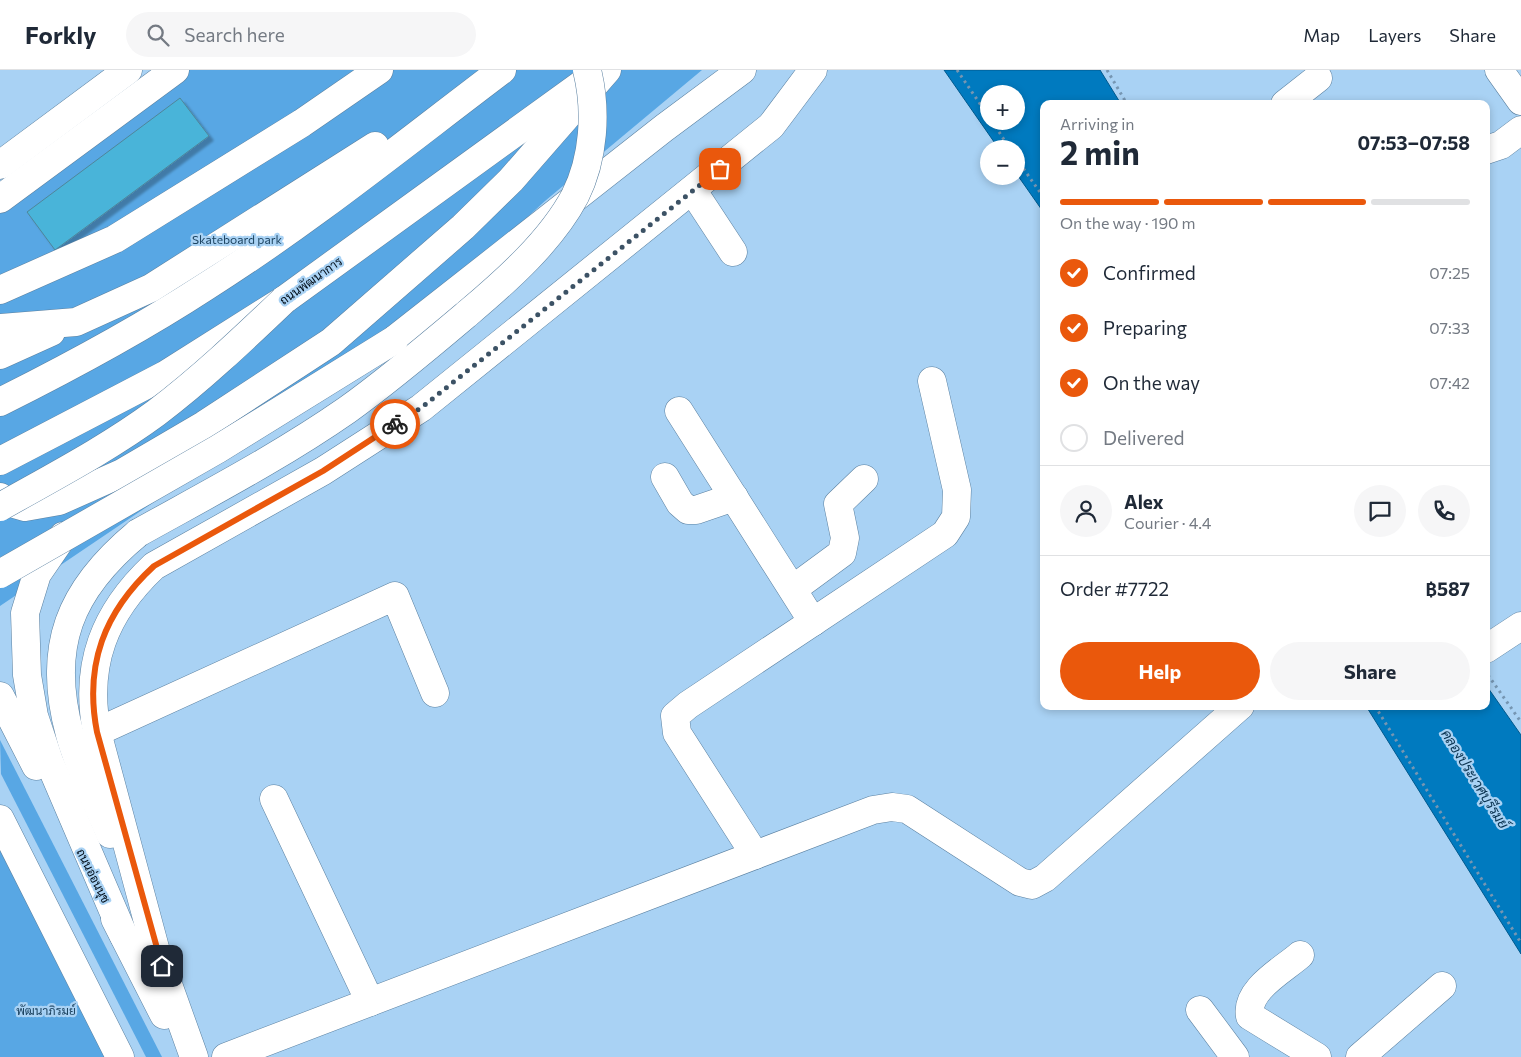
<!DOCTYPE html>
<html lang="en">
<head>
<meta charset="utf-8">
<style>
	:root { --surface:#fff; --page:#f6f6f7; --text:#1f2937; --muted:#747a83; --line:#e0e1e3; --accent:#ea580c }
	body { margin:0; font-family:Commissioner,Sarabun,sans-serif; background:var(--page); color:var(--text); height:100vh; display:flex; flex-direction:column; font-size:19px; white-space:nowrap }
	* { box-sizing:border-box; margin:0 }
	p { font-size:16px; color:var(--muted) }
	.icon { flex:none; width:28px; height:28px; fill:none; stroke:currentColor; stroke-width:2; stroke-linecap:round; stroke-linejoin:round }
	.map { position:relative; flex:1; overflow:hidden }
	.panel { position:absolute; left:1040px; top:30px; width:450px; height:610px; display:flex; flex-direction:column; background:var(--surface); border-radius:10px; box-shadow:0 2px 8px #0003 }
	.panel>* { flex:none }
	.fabs { position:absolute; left:980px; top:15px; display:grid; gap:10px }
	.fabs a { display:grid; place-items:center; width:45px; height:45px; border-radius:50%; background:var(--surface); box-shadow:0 2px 8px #0003; font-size:25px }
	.pin { position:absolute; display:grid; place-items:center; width:42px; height:42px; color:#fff; margin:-21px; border-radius:10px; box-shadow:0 2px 8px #0006 }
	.courier { position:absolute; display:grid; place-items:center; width:50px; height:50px; margin:-25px; border:4px solid #ea580c; border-radius:50%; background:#fff; color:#222; box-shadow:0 1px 6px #0007 }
	.overview em { font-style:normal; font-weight:700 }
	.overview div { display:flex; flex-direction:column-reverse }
	.overview { display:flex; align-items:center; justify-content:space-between; height:85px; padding:0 20px }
	h1 { font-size:32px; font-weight:700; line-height:38px }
	.bar { display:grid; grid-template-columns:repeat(4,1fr); gap:8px 5px; align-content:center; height:60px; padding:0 20px }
	.bar i { height:6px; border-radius:4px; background:var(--line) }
	.bar .active { background:var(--accent) }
	.bar p { grid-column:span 4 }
	.line { display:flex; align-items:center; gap:12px; padding:0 20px; border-top:1px solid var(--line) }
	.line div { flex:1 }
	.round { display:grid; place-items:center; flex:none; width:52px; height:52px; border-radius:26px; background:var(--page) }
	ol { padding:0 20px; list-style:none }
	li { display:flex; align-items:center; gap:15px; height:55px }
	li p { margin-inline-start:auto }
	li .icon { padding:5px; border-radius:50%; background:var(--accent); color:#fff; stroke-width:4 }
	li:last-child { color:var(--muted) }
	li i { width:28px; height:28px; border:2px solid var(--line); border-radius:50% }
	.action { display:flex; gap:10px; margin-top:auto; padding:10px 20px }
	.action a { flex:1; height:58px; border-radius:30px; background:var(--accent); color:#fff; font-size:20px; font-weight:700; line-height:58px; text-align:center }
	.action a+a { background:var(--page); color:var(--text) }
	header { display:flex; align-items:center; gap:30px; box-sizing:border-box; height:70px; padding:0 25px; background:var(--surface); border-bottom:1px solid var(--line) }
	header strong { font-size:24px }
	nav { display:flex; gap:28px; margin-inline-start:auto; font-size:18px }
	.search { width:350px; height:45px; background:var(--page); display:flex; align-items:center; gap:12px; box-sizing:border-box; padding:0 18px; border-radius:28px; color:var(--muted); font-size:19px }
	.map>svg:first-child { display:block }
	.green { fill:#58a7e4 }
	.water { fill:#007abf; stroke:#00598d; fill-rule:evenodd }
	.building { fill:#48b4d9; stroke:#4f8599; filter:url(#shadow) }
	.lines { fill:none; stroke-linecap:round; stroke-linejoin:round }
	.minor-casing { stroke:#5b81a1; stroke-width:29 }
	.major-casing { stroke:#5b81a1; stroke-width:29 }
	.path { stroke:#7696b2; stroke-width:3; stroke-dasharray:2.5 4; stroke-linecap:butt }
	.minor { stroke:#fff; stroke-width:28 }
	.major { stroke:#fff; stroke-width:28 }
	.major-bridge-casing { stroke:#5b81a1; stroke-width:29; stroke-linecap:butt }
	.major-bridge { stroke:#fff; stroke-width:28 }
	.done { stroke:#3c5265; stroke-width:5; stroke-dasharray:0 9 }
	.route { stroke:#ea580c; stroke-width:6 }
	.labels { text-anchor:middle; stroke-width:4.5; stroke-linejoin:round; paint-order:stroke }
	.park-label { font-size:12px; fill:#1c4360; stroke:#a9d2f4 }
	.street-label { font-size:12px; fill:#010d18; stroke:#a9d2f4 }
	.water-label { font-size:14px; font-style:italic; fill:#0a3350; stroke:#a9d2f4 }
</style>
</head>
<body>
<header>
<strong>Forkly</strong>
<div class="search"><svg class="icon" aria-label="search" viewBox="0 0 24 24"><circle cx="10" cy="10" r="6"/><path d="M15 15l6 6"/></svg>Search here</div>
<nav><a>Map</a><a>Layers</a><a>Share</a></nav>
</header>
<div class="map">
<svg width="1521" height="987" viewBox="0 0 1521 987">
	<defs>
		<filter id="shadow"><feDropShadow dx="4.5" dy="4.5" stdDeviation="1" flood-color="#0004"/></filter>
	</defs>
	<rect width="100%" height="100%" fill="#a9d2f4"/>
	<g class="green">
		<polygon points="177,0 702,0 545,131 394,270 0,536 0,143"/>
		<polygon points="0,670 162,987 146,987 1,704"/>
		<polygon points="0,751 120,987 0,987"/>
	</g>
	<g class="water">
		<path d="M944,0H1100L1121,34H1044V143L1016,103V79H999ZM989,24H1016V51H989Z"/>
		<polygon points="1486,615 1521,665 1521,884 1366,636 1486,636"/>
	</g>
	<polygon class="building" points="180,28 209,66 55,180 27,142"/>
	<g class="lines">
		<g class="minor-casing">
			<g id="minor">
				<polyline points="1499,0 1521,31"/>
				<polyline points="1285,34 1318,8"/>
				<polyline points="1486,80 1501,75 1521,60"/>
				<polyline points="693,121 733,182"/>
				<polyline points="679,341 813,552"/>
				<polyline points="665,407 680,433 688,440 696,440 734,427"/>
				<polyline points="793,519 842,483 845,468 838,434 864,409"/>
				<polyline points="1486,579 1521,556"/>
				<polyline points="97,662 395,526 435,623"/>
				<polyline points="274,729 370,932"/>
				<polyline points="755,785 677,663 675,646 688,635 945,464 956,447 957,420 932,311"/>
				<path d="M1300,885C1283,900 1245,920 1250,946L1317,987"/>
				<polyline points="1200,940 1235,987"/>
				<polyline points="226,987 873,740 892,737 907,739 1020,812 1032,815 1045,808 1240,636"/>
				<polyline points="1360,987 1442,916"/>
			</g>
		</g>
		<g class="major-casing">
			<g id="major">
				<polyline points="0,95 128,0"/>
				<polyline points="0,129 175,0"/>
				<polyline points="0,220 115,169 302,53 379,0"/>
				<polyline points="0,258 76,252 151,218 375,76"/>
				<polyline points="394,270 664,58 742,0"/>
				<polyline points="0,285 51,262"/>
				<path d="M0,332C70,297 139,260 205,217C308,152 404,74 502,0"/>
				<polyline points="0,391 165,305 284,230 582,14"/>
				<polyline points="0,427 4,431 25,437 59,431 122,403 204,355 331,272 463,157 511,110 607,0"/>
				<polyline points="63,466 37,504 25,543 27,605 34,646 49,691 124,866"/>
				<polyline points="0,626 36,696"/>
				<polyline points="0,749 120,987"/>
				<path d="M110,764C97,732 79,699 70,665C46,577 69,520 138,463"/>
				<polyline points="115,849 164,945"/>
				<path d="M194,987L155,878L97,662C84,595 104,543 154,496L323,401L421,338L771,56L813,0"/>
			</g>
		</g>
		<g class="path">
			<polyline points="957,0 989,47"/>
			<polyline points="1107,0 1127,34"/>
			<polyline points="992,51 1010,79"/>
			<polyline points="1016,88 1044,128"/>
			<polyline points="1488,605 1521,652"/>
			<polyline points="1375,636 1521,873"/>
		</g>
		<use href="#minor" class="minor"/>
		<use href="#major" class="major"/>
		<g class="major-bridge-casing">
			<g id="major-bridge">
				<path d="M0,437C53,407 107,379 156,343C201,309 243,269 284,230"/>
				<path d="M138,463C208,424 281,386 347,340C389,310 429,276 468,243C507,210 551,171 575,126C594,88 597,41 587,0"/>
				<polyline points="0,504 218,379 394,270"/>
			</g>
		</g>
		<use href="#major-bridge" class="major-bridge"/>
	</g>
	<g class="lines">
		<polyline class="done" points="395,354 421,338 720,99"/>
		<path class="route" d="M162,896L97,662C84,595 104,542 154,496L323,401L395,354"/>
	</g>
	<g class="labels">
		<g class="park-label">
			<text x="237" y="174">Skateboard park</text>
			<text x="46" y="945">พัฒนาภิรมย์</text>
		</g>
		<g class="street-label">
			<text transform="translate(311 211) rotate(-35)" y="4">ถนนพัฒนาการ</text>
			<text transform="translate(93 806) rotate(63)" y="4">ถนนอ่อนนุช</text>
		</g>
		<g class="water-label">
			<text transform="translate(1475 709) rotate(58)" y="5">คลองประเวศบุรีรมย์</text>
		</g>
	</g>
</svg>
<div class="fabs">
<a>+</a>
<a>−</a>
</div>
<div class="pin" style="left:720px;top:99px;background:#ea580c"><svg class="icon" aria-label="bag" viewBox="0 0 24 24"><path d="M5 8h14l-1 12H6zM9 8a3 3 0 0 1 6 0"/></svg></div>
<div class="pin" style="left:162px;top:896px;background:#1f2937"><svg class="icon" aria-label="home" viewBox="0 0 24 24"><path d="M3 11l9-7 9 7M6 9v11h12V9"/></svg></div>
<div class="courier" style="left:395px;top:354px"><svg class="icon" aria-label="bike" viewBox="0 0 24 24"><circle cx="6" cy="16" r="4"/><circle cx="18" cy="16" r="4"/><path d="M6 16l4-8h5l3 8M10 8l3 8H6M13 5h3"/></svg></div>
<section class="panel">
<div class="overview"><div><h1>2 min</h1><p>Arriving in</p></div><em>07:53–07:58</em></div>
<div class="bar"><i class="active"></i><i class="active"></i><i class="active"></i><i></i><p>On the way · 190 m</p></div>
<ol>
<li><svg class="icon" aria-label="check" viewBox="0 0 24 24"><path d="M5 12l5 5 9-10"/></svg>Confirmed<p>07:25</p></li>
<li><svg class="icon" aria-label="check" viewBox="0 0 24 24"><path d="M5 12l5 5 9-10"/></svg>Preparing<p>07:33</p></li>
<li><svg class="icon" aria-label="check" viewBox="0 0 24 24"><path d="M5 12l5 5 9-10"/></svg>On the way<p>07:42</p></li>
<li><i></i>Delivered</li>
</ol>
<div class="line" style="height:90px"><a class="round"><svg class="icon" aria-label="person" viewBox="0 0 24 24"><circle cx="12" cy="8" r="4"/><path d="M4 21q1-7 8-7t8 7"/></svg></a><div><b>Alex</b><p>Courier · 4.4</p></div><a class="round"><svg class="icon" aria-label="chat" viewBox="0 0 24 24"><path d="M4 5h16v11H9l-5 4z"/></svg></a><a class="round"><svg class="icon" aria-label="phone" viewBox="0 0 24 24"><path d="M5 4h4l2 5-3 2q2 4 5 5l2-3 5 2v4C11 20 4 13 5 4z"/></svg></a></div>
<div class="line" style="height:65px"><div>Order #7722</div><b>฿587</b></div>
<div class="action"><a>Help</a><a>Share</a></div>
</section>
</div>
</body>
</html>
